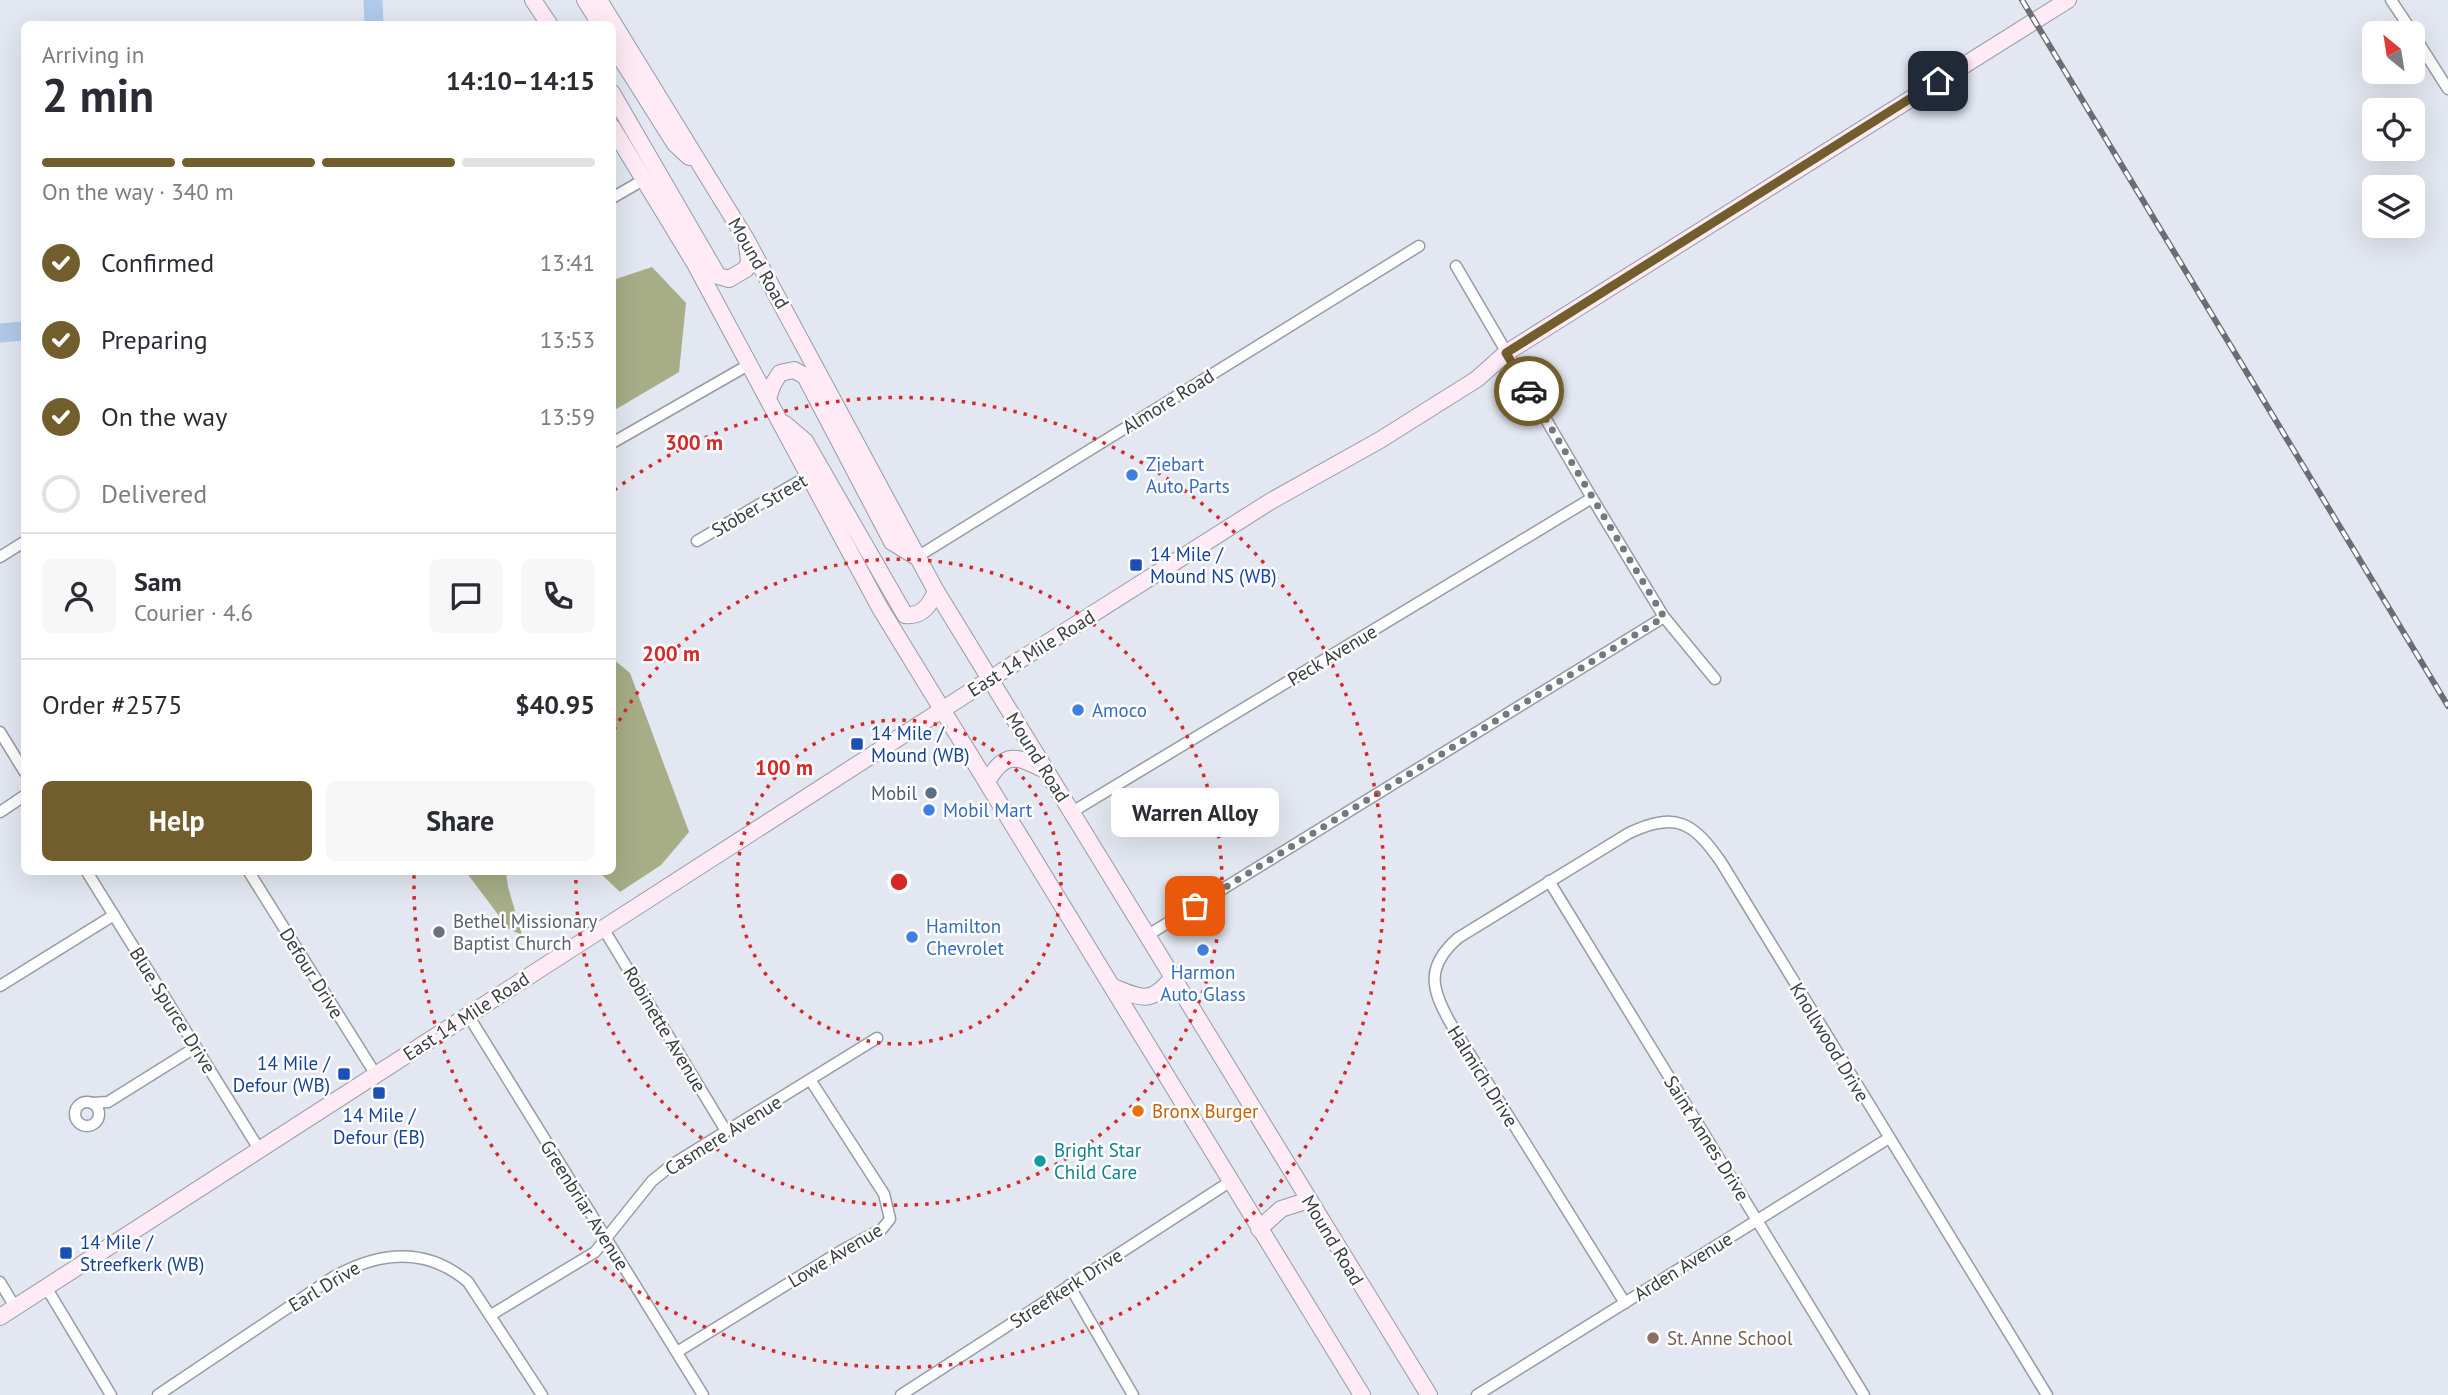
<!DOCTYPE html>
<html lang="en">
<head>
<meta charset="utf-8">
<style>
	:root { --surface:#fff; --page:#f7f7f7; --text:#2b2b33; --muted:#7c7c81; --line:#e1e1e2; --accent:#725d2c }
	body { margin:0; font-family:"PT Sans",sans-serif; background:var(--page); color:var(--text); height:100vh; display:flex; flex-direction:column; font-size:26px; white-space:nowrap }
	* { box-sizing:border-box; margin:0 }
	p { font-size:23px; color:var(--muted) }
	.icon { flex:none; width:38px; height:38px; fill:none; stroke:currentColor; stroke-width:2; stroke-linecap:round; stroke-linejoin:round }
	.map { position:relative; flex:1; overflow:hidden }
	.sheet { position:absolute; left:21px; top:21px; width:595px; height:854px; display:flex; flex-direction:column; background:var(--surface); border-radius:10px; box-shadow:0 7px 28px #0002 }
	.sheet>* { flex:none }
	.needle { width:46px; rotate:330deg }
	.tools { position:absolute; left:2362px; top:21px; display:grid; gap:14px }
	.tools a { display:grid; place-items:center; width:63px; height:63px; border-radius:10px; background:var(--surface); box-shadow:0 7px 28px #0002; font-size:35px }
	.pin { position:absolute; display:grid; place-items:center; width:60px; height:60px; color:#fff; margin:-30px; border-radius:14px; box-shadow:0 4px 10px #0006 }
	.courier { position:absolute; display:grid; place-items:center; width:70px; height:70px; margin:-35px; border:5px solid #725d2c; border-radius:50%; background:#fff; color:#222; box-shadow:0 2px 9px #0007 }
	.bubble { position:absolute; height:49px; border-radius:10px; background:var(--surface); box-shadow:0 7px 28px #0002; font-size:23px; font-weight:700; line-height:49px; text-align:center }
	.headline em { font-style:normal; font-weight:700 }
	.headline div { display:flex; flex-direction:column-reverse }
	.headline { display:flex; align-items:center; justify-content:space-between; height:119px; padding:0 21px }
	h1 { font-size:46px; font-weight:700; line-height:52px }
	.bar { display:grid; grid-template-columns:repeat(4,1fr); gap:10px 7px; align-content:center; height:84px; padding:0 21px }
	.bar i { height:9px; border-radius:5px; background:var(--line) }
	.bar .current { background:var(--accent) }
	.bar p { grid-column:span 4 }
	.line { display:flex; align-items:center; gap:18px; padding:0 21px; border-top:2px solid var(--line) }
	.line div { flex:1 }
	.round { display:grid; place-items:center; flex:none; width:74px; height:74px; border-radius:10px; background:var(--page) }
	ol { padding:0 21px; list-style:none }
	li { display:flex; align-items:center; gap:21px; height:77px }
	li p { margin-inline-start:auto }
	li .icon { padding:7px; border-radius:50%; background:var(--accent); color:#fff; stroke-width:4 }
	li:last-child { color:var(--muted) }
	li i { width:38px; height:38px; border:4px solid var(--line); border-radius:50% }
	.action { display:flex; gap:14px; margin-top:auto; padding:14px 21px }
	.action a { flex:1; height:80px; border-radius:10px; background:var(--accent); color:#fff; font-size:28px; font-weight:700; line-height:80px; text-align:center }
	.action a+a { background:var(--page); color:var(--text) }
	.map>svg:first-child { display:block }
	.forest { fill:#a6ad87 }
	.lines { fill:none; stroke-linecap:round; stroke-linejoin:round }
	.river { stroke:#b1c9ea; stroke-width:19 }
	.street-casing { stroke:#979ba5; stroke-width:13 }
	.secondary-casing { stroke:#979ba5; stroke-width:18 }
	.street { stroke:#fff; stroke-width:10 }
	.secondary { stroke:#feebf5; stroke-width:16 }
	.rail-casing { stroke:#6a6d73; stroke-width:6 }
	.rail { stroke:#fff; stroke-width:3.5; stroke-dasharray:10; stroke-linecap:butt }
	.done { stroke:#75787e; stroke-width:7; stroke-dasharray:0 12.6 }
	.route { stroke:#725d2c; stroke-width:9 }
	.ring { fill:none; stroke:#d62828; stroke-width:3.5; stroke-dasharray:3.5 7 }
	.shop-dot { fill:#3f7fe0; stroke:#fff; stroke-width:2.5 }
	.transit-dot { fill:#1a4fb4; stroke:#fff; stroke-width:2.5 }
	.service-dot { fill:#5c6f8a; stroke:#fff; stroke-width:2.5 }
	.worship-dot { fill:#6b7280; stroke:#fff; stroke-width:2.5 }
	.food-dot { fill:#e8710a; stroke:#fff; stroke-width:2.5 }
	.culture-dot { fill:#0f9aa8; stroke:#fff; stroke-width:2.5 }
	.education-dot { fill:#8d6e63; stroke:#fff; stroke-width:2.5 }
	.labels { text-anchor:middle; stroke-width:5; stroke-linejoin:round; paint-order:stroke }
	.street-label { font-size:19px; fill:#3a3c40; stroke:#fff }
	.shop-label { font-size:19px; fill:#366cbe; stroke:#fff; text-anchor:start }
	.transit-label { font-size:19px; fill:#164399; stroke:#fff; text-anchor:start }
	.service-label { font-size:19px; fill:#4e5e75; stroke:#fff; text-anchor:end }
	.worship-label { font-size:19px; fill:#5b616d; stroke:#fff; text-anchor:start }
	.food-label { font-size:19px; fill:#c56008; stroke:#fff; text-anchor:start }
	.culture-label { font-size:19px; fill:#0d838f; stroke:#fff; text-anchor:start }
	.education-label { font-size:19px; fill:#785e54; stroke:#fff; text-anchor:start }
	.centre { fill:#d62828; stroke:#fff; stroke-width:3.5 }
	.ring-label { font-size:21px; text-anchor:middle; font-weight:bold; fill:#d62828; stroke:#fff; stroke-width:5; stroke-linejoin:round; paint-order:stroke }
</style>
</head>
<body>
<div class="map">
<svg width="2448" height="1395" viewBox="0 0 2448 1395">
	<rect width="100%" height="100%" fill="#e2e7f1"/>
	<g class="forest">
		<polygon points="652,267 686,303 679,372 613,411 613,280"/>
		<polygon points="613,659 630,673 689,832 661,865 620,892 599,872 612,872"/>
		<polygon points="466,872 506,872 508,887 522,935 509,929"/>
	</g>
	<g class="lines">
		<g class="river">
			<polyline points="373,0 374,24"/>
			<polyline points="0,333 24,331"/>
		</g>
		<g class="street-casing">
			<g id="street">
				<polyline points="2391,0 2413,33"/>
				<polyline points="2413,34 2448,89"/>
				<polyline points="612,198 645,179"/>
				<polyline points="1456,266 1592,498 1664,617 1715,679"/>
				<polyline points="612,443 750,364"/>
				<polyline points="697,541 813,473"/>
				<polyline points="0,557 24,542"/>
				<polyline points="917,557 1419,246"/>
				<polyline points="0,732 24,771"/>
				<polyline points="0,812 24,796"/>
				<polyline points="1072,812 1592,498"/>
				<polyline points="87,872 259,1149"/>
				<polyline points="249,872 376,1075"/>
				<polyline points="1549,881 1864,1395"/>
				<polyline points="603,928 726,1131"/>
				<polyline points="1148,935 1664,617"/>
				<polyline points="0,986 114,915"/>
				<polyline points="468,1015 703,1395"/>
				<circle cx="87" cy="1114" r="12"/>
				<polyline points="92,1103 108,1102 196,1047"/>
				<polyline points="0,1282 15,1307"/>
				<polyline points="1069,1285 1133,1395"/>
				<polyline points="46,1287 111,1395"/>
				<path d="M1625,1303L1451,1024C1431,989 1425,967 1458,938L1629,833C1676,811 1693,822 1721,862L2047,1395"/>
				<polyline points="491,1315 595,1252 652,1181 673,1164 877,1038"/>
				<polyline points="677,1352 841,1251 882,1229 890,1219 884,1194 811,1081"/>
				<path d="M158,1395L335,1276C381,1251 427,1247 468,1282L542,1395"/>
				<polyline points="901,1395 1231,1181"/>
				<polyline points="1477,1395 1889,1138"/>
			</g>
		</g>
		<g class="secondary-casing">
			<g id="secondary">
				<polyline points="533,0 549,24"/>
				<polyline points="585,0 600,24"/>
				<polyline points="599,0 746,239 936,591 1429,1395"/>
				<polyline points="612,44 675,144 689,157"/>
				<polyline points="612,93 718,276 729,279 746,269 749,261 747,245"/>
				<polyline points="612,127 694,262 880,608 1362,1395"/>
				<polyline points="768,398 773,384 780,373 794,370 805,376 892,542 915,556"/>
				<path d="M785,424L805,441L905,615C922,617 930,605 936,591"/>
				<path d="M987,782C1005,750 1017,756 1045,770"/>
				<path d="M1113,987C1143,999 1151,1004 1173,977"/>
				<polyline points="1259,1229 1281,1209 1309,1200"/>
				<polyline points="0,1317 990,679 1271,501 1380,440 1477,379 1506,353 2068,0"/>
			</g>
		</g>
		<use href="#street" class="street"/>
		<use href="#secondary" class="secondary"/>
		<g class="rail-casing">
			<polyline id="rail" points="2022,0 2448,706"/>
		</g>
		<use href="#rail" class="rail"/>
	</g>
	<g class="lines">
		<polyline class="done" points="1195,906 1664,617 1529,391"/>
		<polyline class="route" points="1529,391 1506,353 1938,81"/>
	</g>
	<g class="ring">
		<circle cx="899" cy="882" r="162"/>
		<path d="M614 730A323 323 0 1 1 576 874"/>
		<path d="M614 490A485 485 0 1 1 414 874"/>
	</g>
	<g class="shop-dot">
		<circle cx="1132" cy="475" r="7"/>
		<circle cx="1078" cy="710" r="7"/>
		<circle cx="929" cy="810" r="7"/>
		<circle cx="912" cy="937" r="7"/>
		<circle cx="1203" cy="950" r="7"/>
	</g>
	<g class="transit-dot">
		<rect x="1129" y="558" width="14" height="14" rx="3.5"/>
		<rect x="850" y="737" width="14" height="14" rx="3.5"/>
		<rect x="337" y="1067" width="14" height="14" rx="3.5"/>
		<rect x="372" y="1086" width="14" height="14" rx="3.5"/>
		<rect x="59" y="1246" width="14" height="14" rx="3.5"/>
	</g>
	<circle class="service-dot" cx="931" cy="793" r="7"/>
	<circle class="worship-dot" cx="439" cy="932" r="7"/>
	<circle class="food-dot" cx="1138" cy="1111" r="7"/>
	<circle class="culture-dot" cx="1040" cy="1161" r="7"/>
	<circle class="education-dot" cx="1653" cy="1338" r="7"/>
	<g class="labels">
		<g class="street-label">
			<text transform="translate(759 263) rotate(60)" y="7">Mound Road</text>
			<text transform="translate(1168 401) rotate(-32)" y="7">Almore Road</text>
			<text transform="translate(759 505) rotate(-30)" y="7">Stober Street</text>
			<text transform="translate(1031 653) rotate(-32)" y="7">East 14 Mile Road</text>
			<text transform="translate(1332 655) rotate(-31)" y="7">Peck Avenue</text>
			<text transform="translate(1038 757) rotate(58)" y="7">Mound Road</text>
			<text transform="translate(312 973) rotate(58)" y="7">Defour Drive</text>
			<text transform="translate(173 1010) rotate(58)" y="7">Blue Spurce Drive</text>
			<text transform="translate(466 1016) rotate(-33)" y="7">East 14 Mile Road</text>
			<text transform="translate(665 1029) rotate(59)" y="7">Robinette Avenue</text>
			<text transform="translate(1830 1042) rotate(59)" y="7">Knollwood Drive</text>
			<text transform="translate(1483 1076) rotate(58)" y="7">Halmich Drive</text>
			<text transform="translate(723 1135) rotate(-32)" y="7">Casmere Avenue</text>
			<text transform="translate(1707 1138) rotate(58)" y="7">Saint Annes Drive</text>
			<text transform="translate(585 1205) rotate(58)" y="7">Greenbriar Avenue</text>
			<text transform="translate(1333 1240) rotate(59)" y="7">Mound Road</text>
			<text transform="translate(835 1255) rotate(-31)" y="7">Lowe Avenue</text>
			<text transform="translate(1683 1266) rotate(-32)" y="7">Arden Avenue</text>
			<text transform="translate(324 1286) rotate(-31)" y="7">Earl Drive</text>
			<text transform="translate(1066 1288) rotate(-33)" y="7">Streefkerk Drive</text>
		</g>
		<g class="shop-label">
			<text x="1146" y="471">Ziebart<tspan x="1146" dy="22">Auto Parts</tspan></text>
			<text x="1092" y="717">Amoco</text>
			<text x="943" y="817">Mobil Mart</text>
			<text x="926" y="933">Hamilton<tspan x="926" dy="22">Chevrolet</tspan></text>
			<text x="1203" y="979" text-anchor="middle">Harmon<tspan x="1203" dy="22">Auto Glass</tspan></text>
		</g>
		<g class="transit-label">
			<text x="1150" y="561">14 Mile /<tspan x="1150" dy="22">Mound NS (WB)</tspan></text>
			<text x="871" y="740">14 Mile /<tspan x="871" dy="22">Mound (WB)</tspan></text>
			<text x="330" y="1070" text-anchor="end">14 Mile /<tspan x="330" dy="22">Defour (WB)</tspan></text>
			<text x="379" y="1122" text-anchor="middle">14 Mile /<tspan x="379" dy="22">Defour (EB)</tspan></text>
			<text x="80" y="1249">14 Mile /<tspan x="80" dy="22">Streefkerk (WB)</tspan></text>
		</g>
		<g class="service-label">
			<text x="917" y="800">Mobil</text>
		</g>
		<g class="worship-label">
			<text x="453" y="928">Bethel Missionary<tspan x="453" dy="22">Baptist Church</tspan></text>
		</g>
		<g class="food-label">
			<text x="1152" y="1118">Bronx Burger</text>
		</g>
		<g class="culture-label">
			<text x="1054" y="1157">Bright Star<tspan x="1054" dy="22">Child Care</tspan></text>
		</g>
		<g class="education-label">
			<text x="1667" y="1345">St. Anne School</text>
		</g>
	</g>
	<circle cx="899" cy="882" r="10" class="centre"/>
	<g class="ring-label">
		<text x="694" y="450">300 m</text>
		<text x="671" y="661">200 m</text>
		<text x="784" y="775">100 m</text>
	</g>
</svg>
<div class="tools">
<a><svg class="needle" viewBox="-14 -14 28 28"><path d="M0-13l5 13h-10z" fill="#e53935"/><path d="M0 13l5-13h-10z" fill="#7c7c81"/></svg></a>
<a><svg class="icon" aria-label="locate" viewBox="0 0 24 24"><circle cx="12" cy="12" r="6"/><path d="M12 2v4M12 18v4M2 12h4M18 12h4"/></svg></a>
<a><svg class="icon" aria-label="layers" viewBox="0 0 24 24"><path d="M12 4l9 5-9 5-9-5zM3 14l9 5 9-5"/></svg></a>
</div>
<div class="pin" style="left:1195px;top:906px;background:#ea580c"><svg class="icon" aria-label="bag" viewBox="0 0 24 24"><path d="M5 8h14l-1 12H6zM9 8a3 3 0 0 1 6 0"/></svg></div>
<div class="pin" style="left:1938px;top:81px;background:#1f2937"><svg class="icon" aria-label="home" viewBox="0 0 24 24"><path d="M3 11l9-7 9 7M6 9v11h12V9"/></svg></div>
<div class="courier" style="left:1529px;top:391px"><svg class="icon" aria-label="car" viewBox="0 0 24 24"><path d="M5 17H2v-5l4-1 3-4h7l3 4 3 1v5h-3M9 17h6M6 11h13"/><circle cx="7" cy="17" r="2"/><circle cx="17" cy="17" r="2"/></svg></div>
<div class="bubble" style="left:1111px;top:788px;width:168px">Warren Alloy</div>
<section class="sheet">
<div class="headline"><div><h1>2 min</h1><p>Arriving in</p></div><em>14:10–14:15</em></div>
<div class="bar"><i class="current"></i><i class="current"></i><i class="current"></i><i></i><p>On the way · 340 m</p></div>
<ol>
<li><svg class="icon" aria-label="check" viewBox="0 0 24 24"><path d="M5 12l5 5 9-10"/></svg>Confirmed<p>13:41</p></li>
<li><svg class="icon" aria-label="check" viewBox="0 0 24 24"><path d="M5 12l5 5 9-10"/></svg>Preparing<p>13:53</p></li>
<li><svg class="icon" aria-label="check" viewBox="0 0 24 24"><path d="M5 12l5 5 9-10"/></svg>On the way<p>13:59</p></li>
<li><i></i>Delivered</li>
</ol>
<div class="line" style="height:126px"><a class="round"><svg class="icon" aria-label="person" viewBox="0 0 24 24"><circle cx="12" cy="8" r="4"/><path d="M4 21q1-7 8-7t8 7"/></svg></a><div><b>Sam</b><p>Courier · 4.6</p></div><a class="round"><svg class="icon" aria-label="chat" viewBox="0 0 24 24"><path d="M4 5h16v11H9l-5 4z"/></svg></a><a class="round"><svg class="icon" aria-label="phone" viewBox="0 0 24 24"><path d="M5 4h4l2 5-3 2q2 4 5 5l2-3 5 2v4C11 20 4 13 5 4z"/></svg></a></div>
<div class="line" style="height:91px"><div>Order #2575</div><b>$40.95</b></div>
<div class="action"><a>Help</a><a>Share</a></div>
</section>
</div>
</body>
</html>
